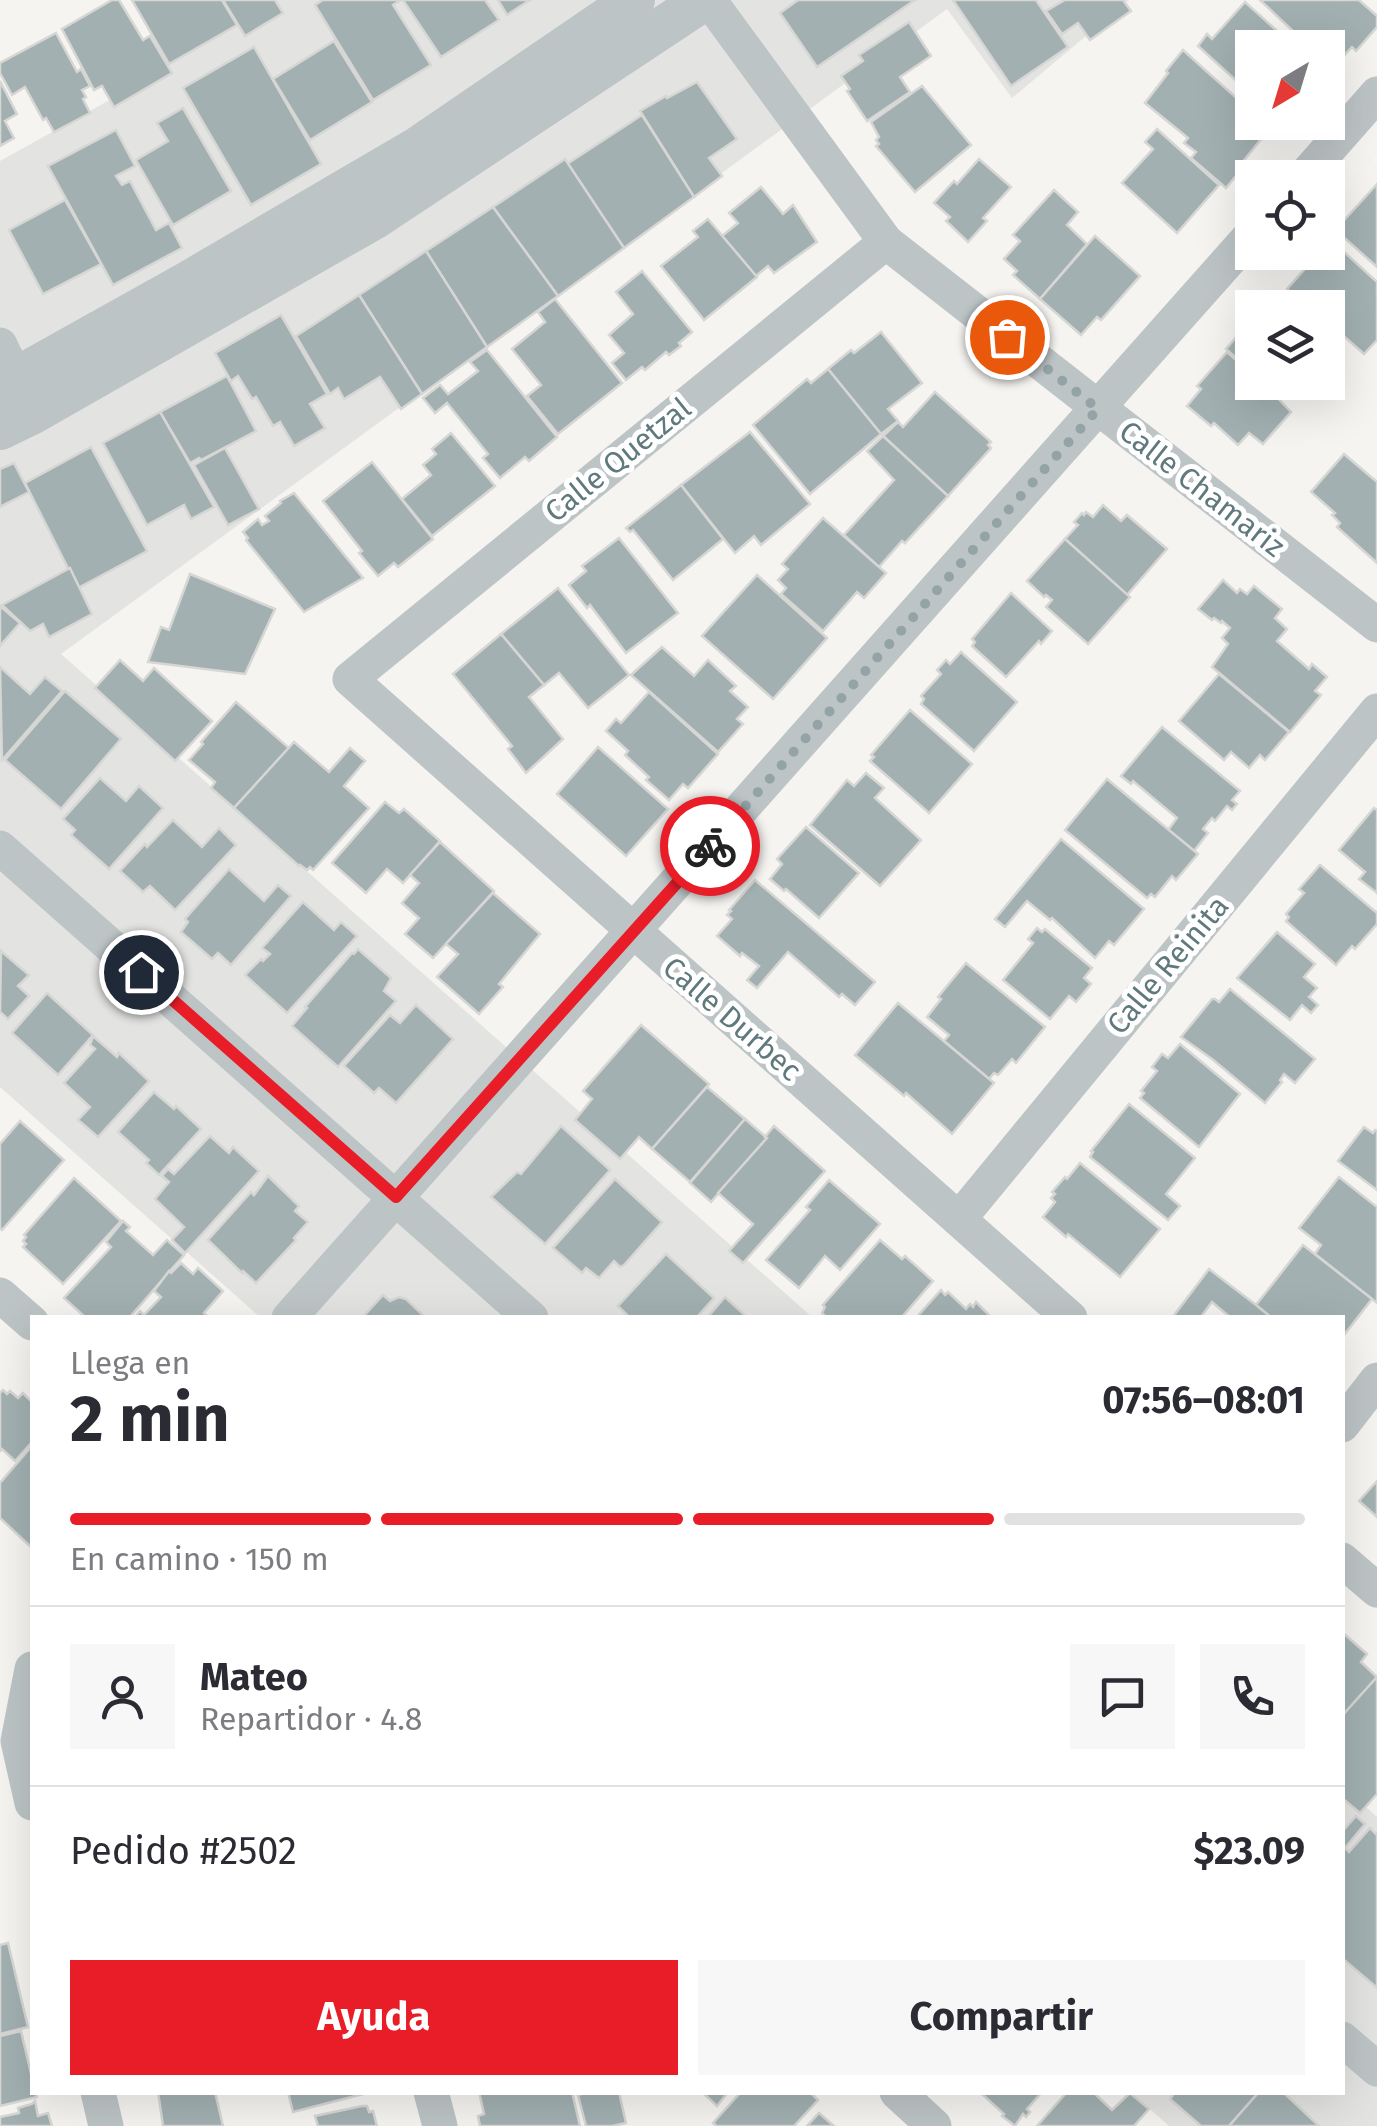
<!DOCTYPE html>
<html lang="es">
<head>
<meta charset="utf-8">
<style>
	:root { --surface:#fff; --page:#f7f7f7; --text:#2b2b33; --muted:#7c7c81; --line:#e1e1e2; --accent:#e91d27 }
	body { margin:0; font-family:"Fira Sans",sans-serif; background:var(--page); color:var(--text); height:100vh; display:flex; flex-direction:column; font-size:38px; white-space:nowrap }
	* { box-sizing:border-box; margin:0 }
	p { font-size:32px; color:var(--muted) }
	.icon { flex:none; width:55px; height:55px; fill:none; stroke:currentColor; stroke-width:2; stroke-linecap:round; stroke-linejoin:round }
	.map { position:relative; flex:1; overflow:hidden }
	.drawer { position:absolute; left:30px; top:1315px; width:1315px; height:780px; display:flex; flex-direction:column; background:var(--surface); border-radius:0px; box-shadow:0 10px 40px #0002 }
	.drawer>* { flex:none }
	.needle { width:65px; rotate:218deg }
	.fabs { position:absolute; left:1235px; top:30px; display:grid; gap:20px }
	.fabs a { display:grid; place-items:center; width:110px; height:110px; border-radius:0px; background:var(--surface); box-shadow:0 10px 40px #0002; font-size:50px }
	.pin { position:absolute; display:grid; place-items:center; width:85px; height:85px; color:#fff; margin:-42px; border:5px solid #fff; border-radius:50%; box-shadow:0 2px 10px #0007 }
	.courier { position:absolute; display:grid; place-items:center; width:100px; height:100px; margin:-50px; border:8px solid #e91d27; border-radius:50%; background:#fff; color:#222; box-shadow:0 2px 12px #0007 }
	.headline em { font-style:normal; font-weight:700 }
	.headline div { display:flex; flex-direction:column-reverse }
	.headline { display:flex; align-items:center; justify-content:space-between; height:170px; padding:0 40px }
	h1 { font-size:65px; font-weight:700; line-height:75px }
	.bar { display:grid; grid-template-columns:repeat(4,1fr); gap:15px 10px; align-content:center; height:120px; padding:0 40px }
	.bar i { height:12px; border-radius:8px; background:var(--line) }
	.bar .current { background:var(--accent) }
	.bar p { grid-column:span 4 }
	.line { display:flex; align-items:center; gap:25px; padding:0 40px; border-top:2px solid var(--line) }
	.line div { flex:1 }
	.round { display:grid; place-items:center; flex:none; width:105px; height:105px; border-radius:0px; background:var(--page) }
	.primary-button { display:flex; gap:20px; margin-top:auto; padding:20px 40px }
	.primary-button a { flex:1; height:115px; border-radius:0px; background:var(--accent); color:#fff; font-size:40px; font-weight:700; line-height:115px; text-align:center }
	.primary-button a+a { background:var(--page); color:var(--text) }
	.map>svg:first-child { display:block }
	.built { fill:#e3e4e2 }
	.building { fill:#a2b0b1; stroke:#d6d6d4; stroke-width:2.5 }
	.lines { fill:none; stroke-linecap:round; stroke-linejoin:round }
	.minor { stroke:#bdc4c6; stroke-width:35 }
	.tertiary { stroke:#bdc4c6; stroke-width:42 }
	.done { stroke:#94a4a6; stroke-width:10; stroke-dasharray:0 18 }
	.route { stroke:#e91d27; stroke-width:12 }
	.labels { text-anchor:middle; stroke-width:10; stroke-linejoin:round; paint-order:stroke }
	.street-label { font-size:30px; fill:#5f797d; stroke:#fff }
</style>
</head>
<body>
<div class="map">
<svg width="1377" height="2126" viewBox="0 0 1377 2126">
	<rect width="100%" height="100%" fill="#f5f4f1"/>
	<g class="built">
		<polygon points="269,0 1129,0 1012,98 947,9 61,654 812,1317 260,1317 0,1087 0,161 133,87"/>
		<polygon points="1343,1786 1377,1817 1377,2126 1169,2126 1132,2093 1342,2092"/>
	</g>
	<g class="building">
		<polygon points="112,0 119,0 143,40 150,36 172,73 114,107 102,86 94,90 62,29"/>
		<polygon points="132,0 222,0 237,25 169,64"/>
		<polygon points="223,0 275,0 283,13 245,36"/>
		<polygon points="323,0 401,0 393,5 431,65 373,100 315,5"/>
		<polygon points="403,0 485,0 499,20 441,57"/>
		<polygon points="498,0 530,0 507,15"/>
		<polygon points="798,0 915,0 817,67 780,13"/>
		<polygon points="953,0 1036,0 1068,47 1011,86"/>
		<polygon points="1065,0 1123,0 1131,11 1090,40 1078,23 1062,34 1046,11"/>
		<polygon points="1260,0 1359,0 1377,16 1377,27 1356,51 1352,47 1328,73 1328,48 1311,48"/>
		<polygon points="1245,2 1296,48 1252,48 1252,95 1198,46 1207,34 1212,39"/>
		<polygon points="909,22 931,56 900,77 910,92 867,121 847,91 850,89 841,76 863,61 859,55"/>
		<polygon points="56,33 77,72 81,69 90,86 82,90 86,97 83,99 90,113 54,132 46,118 43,120 25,87 12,95 0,73 0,63"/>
		<polygon points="334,41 372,102 310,140 273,79"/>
		<polygon points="254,47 321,164 251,205 183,88"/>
		<polygon points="1183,50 1252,112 1252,122 1264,122 1270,128 1237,169 1240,171 1226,188 1191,158 1196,152 1184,143 1188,138 1145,103 1168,73 1166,71"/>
		<polygon points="0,81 17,114 5,121 14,138 0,146"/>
		<polygon points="697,82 737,139 709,158 722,176 694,197 640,111 666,96 667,98"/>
		<polygon points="922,86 971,145 915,192 876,146 879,144 876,140 879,137 871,122"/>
		<polygon points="183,108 231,191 173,225 136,160 168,141 157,123"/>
		<polygon points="642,115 694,197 624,248 567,164"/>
		<polygon points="1157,129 1219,185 1177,233 1122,183 1153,149 1145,142"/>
		<polygon points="116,130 135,166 116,176 122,185 130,181 156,230 169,223 182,248 113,285 48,166"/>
		<polygon points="565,159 624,248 558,296 493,207"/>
		<polygon points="979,159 1011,187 983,218 987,221 968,242 946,221 950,217 934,203 954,181 957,184"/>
		<polygon points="1377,184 1377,267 1339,233 1332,240 1329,237"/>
		<polygon points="761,187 783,214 793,205 817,242 774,273 768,266 756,276 722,236 738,223 729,213"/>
		<polygon points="1054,190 1078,212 1067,225 1087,244 1040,299 1013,275 1017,271 1004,259 1020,241 1013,235"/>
		<polygon points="65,200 101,264 43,294 9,230"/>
		<polygon points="493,207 558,296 487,347 426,251"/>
		<polygon points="708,219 757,277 704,320 661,266 698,237 693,231"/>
		<polygon points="1095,236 1140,276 1101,320 1097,317 1081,335 1040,299"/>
		<polygon points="1331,240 1377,282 1377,340 1364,354 1328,322 1328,308 1308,308 1287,289 1320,252 1328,252 1328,244"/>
		<polygon points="426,251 487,347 422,394 359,295"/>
		<polygon points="642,271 692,332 679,343 681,346 669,355 666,352 645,370 642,367 626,380 612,363 624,353 609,335 633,314 616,292"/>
		<polygon points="1274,294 1290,308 1262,308"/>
		<polygon points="359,295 422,394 401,409 380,377 344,399 338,388 330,394 296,336"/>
		<polygon points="555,299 622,383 558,434 527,396 541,385 512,349 545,322 538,312"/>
		<polygon points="281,315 327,394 310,404 325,428 294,446 280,422 273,426 256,397 252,399 238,376 231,381 215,353"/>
		<polygon points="1252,319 1252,372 1226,349"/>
		<polygon points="881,332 922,383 888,409 898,421 881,434 828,369 851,350 854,353"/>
		<polygon points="487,350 557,437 529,461 525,457 500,478 483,458 488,454 447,403 435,413 423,398 440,385 448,394 478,371 470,362"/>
		<polygon points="1227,352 1252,374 1252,382 1262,382 1291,412 1263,444 1249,433 1238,445 1214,423 1211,426 1187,406 1201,389 1197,386"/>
		<polygon points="828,369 881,434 810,494 753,425 807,379 811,383"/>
		<polygon points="227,376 256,431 201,460 199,458 190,463 160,412"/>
		<polygon points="935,392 991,442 988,445 991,448 948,496 883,436 898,422 903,427"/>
		<polygon points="160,412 214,507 191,519 184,505 147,525 103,443"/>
		<polygon points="750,432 810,504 761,545 754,536 735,553 681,485"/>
		<polygon points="451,433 495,486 432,536 402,499 431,475 423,465 436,454 432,449"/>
		<polygon points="883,436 948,496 905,543 902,541 879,567 844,535 894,480 867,451"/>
		<polygon points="91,447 147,551 78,588 25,483"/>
		<polygon points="225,448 259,509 228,525 194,465"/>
		<polygon points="1344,454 1377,482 1377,563 1337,527 1340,523 1332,515 1335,513 1311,492"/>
		<polygon points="372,462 433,539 398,567 394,563 378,576 359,553 362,551 323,501"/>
		<polygon points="14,463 29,492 0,507 0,469"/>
		<polygon points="681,485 723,539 673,580 633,530 630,532 626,528"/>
		<polygon points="294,493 363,578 304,612 246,540 248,538 243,532 258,519 262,525 269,521 265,516 281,503 280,501"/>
		<polygon points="1103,505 1121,521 1127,515 1167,549 1127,595 1065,539 1078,525 1074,522 1082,513 1084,515 1086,512 1093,517"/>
		<polygon points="823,518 886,573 864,598 857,592 823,631 781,594 786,588 778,580 788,569 782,564"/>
		<polygon points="619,538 678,613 626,653 590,605 587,608 569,585 586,571 582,566"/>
		<polygon points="1065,539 1130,597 1088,644 1046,607 1052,600 1046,595 1044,597 1027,581"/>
		<polygon points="70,568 92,614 49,637 43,624 30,631 2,605"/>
		<polygon points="190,574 275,609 245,674 148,662 161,627 169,630"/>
		<polygon points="757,575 827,638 773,699 702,636"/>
		<polygon points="1223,580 1237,593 1240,589 1247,594 1254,586 1282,609 1275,618 1287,629 1277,641 1309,669 1312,664 1327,677 1315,691 1321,695 1290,732 1212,667 1228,644 1222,638 1230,628 1222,621 1221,623 1214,618 1212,620 1198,609"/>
		<polygon points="558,588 629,675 588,708 559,673 544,685 501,634"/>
		<polygon points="1011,593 1052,631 1041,644 1039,641 1006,677 972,646 975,642 972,639"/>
		<polygon points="0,606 20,623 0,646"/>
		<polygon points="501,634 544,685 529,697 563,739 526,773 508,749 512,746 453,674"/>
		<polygon points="662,647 694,676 708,660 736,686 730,691 748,707 737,719 743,724 718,752 631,675"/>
		<polygon points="961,652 1017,702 974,751 921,704 924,699 921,696 941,674 937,670 946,660 950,664"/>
		<polygon points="120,660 143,681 154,668 212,721 175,761 95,688"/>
		<polygon points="0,667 30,694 45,677 62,691 2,760"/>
		<polygon points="1219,674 1289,732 1265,760 1260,755 1249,768 1231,752 1224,760 1179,721"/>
		<polygon points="65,691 121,739 61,809 5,760"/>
		<polygon points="649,692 718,754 688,788 683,784 669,800 646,780 649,777 625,755 628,751 606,731 616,719 621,723"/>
		<polygon points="236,702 289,748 234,808 211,788 215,782 189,760 203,744 201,742"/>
		<polygon points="910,710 972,764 929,813 870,761 874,757 871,755"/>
		<polygon points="1162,727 1240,791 1232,800 1237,804 1232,810 1227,806 1215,821 1212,818 1203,829 1208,833 1194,851 1168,830 1177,818 1133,781 1131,784 1121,776"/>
		<polygon points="294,742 329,772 350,748 365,761 344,786 369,808 313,870 310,867 307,870 300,865 299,866 234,808"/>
		<polygon points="598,747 668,809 626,856 557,794"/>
		<polygon points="866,773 884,788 875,798 921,840 880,886 810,825 847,780 854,786"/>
		<polygon points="100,778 126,801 139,786 163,808 109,869 71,835 75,830 63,819"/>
		<polygon points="1107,779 1198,854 1176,880 1172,876 1155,897 1151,894 1147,898 1065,830"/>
		<polygon points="385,802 399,813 404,809 440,841 403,883 387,869 366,893 332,863"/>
		<polygon points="1374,808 1377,810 1377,893 1359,879 1365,872 1339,850"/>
		<polygon points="173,820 202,847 219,828 236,845 175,910 150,886 143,892 120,871 145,844 147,847"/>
		<polygon points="806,827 859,873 819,918 786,889 784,891 770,879 782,864 777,859"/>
		<polygon points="1061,839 1144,909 1114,945 1109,941 1095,958 1052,918 1050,920 1027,901 1005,927 995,919"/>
		<polygon points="440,842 494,891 433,958 405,934 419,918 402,903 419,883 410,875"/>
		<polygon points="1320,865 1377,913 1377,924 1355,949 1352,946 1336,965 1286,921 1289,917 1286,914 1304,893 1299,889"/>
		<polygon points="229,869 264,901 278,885 291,896 231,965 218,953 212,959 181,932 188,922 185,919"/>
		<polygon points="755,880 875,982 855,1005 842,994 839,997 788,952 757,988 747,980 759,966 742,953 740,956 717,936 732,919 727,915 731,911 729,910"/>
		<polygon points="493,893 540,934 499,984 503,987 479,1014 437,977 458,954 446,944"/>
		<polygon points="303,902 334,930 341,922 357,936 287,1013 245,975 261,959 263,961 270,954 262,948"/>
		<polygon points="1037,928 1042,932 1045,929 1092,968 1084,978 1091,984 1076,1002 1069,996 1050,1019 1003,980 1033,943 1028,939"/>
		<polygon points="1277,932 1315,964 1304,977 1317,988 1309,997 1318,1005 1311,1013 1302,1005 1290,1020 1237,978"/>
		<polygon points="358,949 391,978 384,991 396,1001 338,1067 292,1026 307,1008 305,1007 352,953 354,954"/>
		<polygon points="1,951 29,975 18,986 29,996 8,1019 0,1012"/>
		<polygon points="966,963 1045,1027 1016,1063 1012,1059 998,1075 994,1073 989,1079 944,1041 949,1035 927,1017 941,999 938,997"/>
		<polygon points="1230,989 1315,1059 1295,1083 1284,1074 1280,1080 1282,1082 1265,1103 1212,1059 1181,1037 1212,999 1215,999 1219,1002"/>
		<polygon points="47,993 93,1035 58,1075 12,1033"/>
		<polygon points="898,1003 994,1083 952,1134 906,1093 904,1096 855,1055"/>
		<polygon points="416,1005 453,1039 396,1103 379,1088 374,1093 344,1066 390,1015 400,1023"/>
		<polygon points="641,1025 709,1084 652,1149 639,1137 620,1159 575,1120 592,1099 583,1091"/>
		<polygon points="93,1036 117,1057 119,1053 149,1081 98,1137 78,1120 90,1107 64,1083 95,1049 90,1045"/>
		<polygon points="1180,1044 1240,1094 1199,1147 1140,1098 1144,1093 1141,1091 1157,1071 1152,1067 1162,1054 1168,1058"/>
		<polygon points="707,1087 745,1119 690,1182 652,1149"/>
		<polygon points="154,1092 174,1109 176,1106 201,1129 159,1175 146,1163 149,1160 118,1132"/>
		<polygon points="1129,1104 1195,1158 1166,1194 1180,1206 1168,1220 1090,1157 1093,1152 1091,1151"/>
		<polygon points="745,1119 767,1138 711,1202 690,1183"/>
		<polygon points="20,1121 64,1160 2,1230 0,1228 0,1144"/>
		<polygon points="561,1126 610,1170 545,1244 491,1197 517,1172 521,1174"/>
		<polygon points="774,1126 825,1171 743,1263 729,1251 753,1224 718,1193 767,1138 765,1137"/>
		<polygon points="1364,1127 1373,1133 1375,1130 1377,1131 1377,1190 1338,1161"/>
		<polygon points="210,1136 229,1153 233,1147 259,1171 185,1253 172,1240 184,1227 155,1199 169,1182 162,1176 168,1169 174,1174"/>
		<polygon points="1080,1163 1160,1229 1120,1277 1068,1234 1066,1237 1043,1217 1055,1202 1051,1198 1055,1194 1052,1192 1065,1177 1067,1179"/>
		<polygon points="268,1176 299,1206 295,1211 308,1222 294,1238 296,1240 256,1283 243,1271 242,1273 208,1240 251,1192 254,1195"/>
		<polygon points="1339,1177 1377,1207 1377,1303 1315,1254 1321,1245 1299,1228"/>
		<polygon points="74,1178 121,1221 63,1284 23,1247 26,1244 23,1241 26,1237 24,1235"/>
		<polygon points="615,1179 662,1222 624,1265 620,1267 614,1261 599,1278 586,1268 582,1273 553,1248"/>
		<polygon points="829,1180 880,1224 840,1270 825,1256 799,1288 766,1260 810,1210 806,1207"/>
		<polygon points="123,1221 130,1227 126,1231 153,1255 167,1240 184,1255 129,1318 86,1318 64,1298 111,1247 106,1242"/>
		<polygon points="880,1240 902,1259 905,1256 933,1281 901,1318 827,1318 822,1313 825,1307 823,1305"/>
		<polygon points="1303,1245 1372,1299 1344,1335 1342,1318 1272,1318 1256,1305"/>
		<polygon points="666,1254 714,1298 696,1318 630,1318 618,1306"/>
		<polygon points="181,1263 193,1274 198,1268 223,1291 204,1313 209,1318 134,1318 140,1311 144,1315 161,1297 154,1291 169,1271 171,1273"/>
		<polygon points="1209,1269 1256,1305 1272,1318 1231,1318 1212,1302 1200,1318 1172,1318"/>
		<polygon points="941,1290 945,1295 948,1292 966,1309 970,1304 973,1307 976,1302 992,1318 916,1318"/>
		<polygon points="383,1295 390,1301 399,1297 406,1299 426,1318 362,1318"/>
		<polygon points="725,1297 748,1318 707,1318"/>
		<polygon points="3,1390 7,1394 10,1391 18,1398 23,1393 32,1402 32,1442 15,1461 2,1449 0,1451 0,1393"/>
		<polygon points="32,1446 32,1548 0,1518 0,1483"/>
		<polygon points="1377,1481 1377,1517 1359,1501"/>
		<polygon points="1343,1633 1367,1654 1361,1662 1377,1677 1342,1716"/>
		<polygon points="1377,1677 1377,1794 1360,1813 1342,1798 1342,1716"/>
		<polygon points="1356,1816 1365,1824 1345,1848 1349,1852 1370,1828 1377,1835 1377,1988 1342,1958 1342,1832"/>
		<polygon points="8,1943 28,2027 0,2034 0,1945"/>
		<polygon points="21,2031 32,2078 32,2092 36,2092 37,2097 0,2106 0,2036"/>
		<polygon points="158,2092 215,2092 223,2126 163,2126"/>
		<polygon points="288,2092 371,2092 293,2112"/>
		<polygon points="479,2092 572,2092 580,2126 480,2126 478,2116 484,2114"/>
		<polygon points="588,2092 619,2092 626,2123 612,2126 586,2126 578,2095"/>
		<polygon points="702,2092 728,2092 717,2106"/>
		<polygon points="741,2092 810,2092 818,2100 794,2126 717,2126 713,2123"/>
		<polygon points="985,2092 1042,2092 1027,2109 1030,2112 1026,2117 1023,2114 1015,2126 1002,2116 1004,2114 983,2095"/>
		<polygon points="1067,2092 1093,2092 1112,2110 1130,2093 1149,2109 1134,2126 1037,2126"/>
		<polygon points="1175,2092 1259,2092 1229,2126 1201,2126 1170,2099"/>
		<polygon points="1259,2092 1283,2092 1319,2126 1229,2126"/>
		<polygon points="35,2101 38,2116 48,2113 52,2126 0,2126 0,2117 19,2113 18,2108 32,2104"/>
		<polygon points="362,2106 367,2106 369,2112 373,2111 377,2126 318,2126 315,2116"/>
		<polygon points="819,2113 834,2126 807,2126"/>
	</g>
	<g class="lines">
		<g class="minor">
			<polyline points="709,0 886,242 1377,625"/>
			<polyline points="1303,178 1377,94"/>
			<polyline points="886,242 350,679 1070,1318"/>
			<polyline points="0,345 26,399"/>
			<polyline points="0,848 531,1318"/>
			<polyline points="959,1219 1377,711"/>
			<polyline points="0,1295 32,1323"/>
			<polyline points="289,1318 1252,234"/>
			<polyline points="1342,1425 1377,1380"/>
			<polyline points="1342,1560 1377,1590"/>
			<polyline points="32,1669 18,1741 32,1803"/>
			<polyline points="1342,2039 1377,2069"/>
			<polyline points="98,2092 106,2126"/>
			<polyline points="431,2092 440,2126"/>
			<polyline points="897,2092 934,2126"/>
		</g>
		<g class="tertiary">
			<polyline points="0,387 188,282 417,148 634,0"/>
			<polyline points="0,429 33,413 375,218 704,0"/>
		</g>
	</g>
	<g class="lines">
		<polyline class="done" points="710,846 1098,409 1007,337"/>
		<polyline class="route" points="141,972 396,1197 710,846"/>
	</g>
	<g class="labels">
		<g class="street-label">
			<text transform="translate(618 460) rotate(-39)" y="10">Calle Quetzal</text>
			<text transform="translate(1202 489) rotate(38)" y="10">Calle Chamariz</text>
			<text transform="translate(1168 965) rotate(-50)" y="10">Calle Reinita</text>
			<text transform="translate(732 1019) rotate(41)" y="10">Calle Durbec</text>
		</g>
	</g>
</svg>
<div class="fabs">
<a><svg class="needle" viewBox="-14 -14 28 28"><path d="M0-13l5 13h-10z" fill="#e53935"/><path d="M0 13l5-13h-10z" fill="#7c7c81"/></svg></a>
<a><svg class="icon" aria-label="locate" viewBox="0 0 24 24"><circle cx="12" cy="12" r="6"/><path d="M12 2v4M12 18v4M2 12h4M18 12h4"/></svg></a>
<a><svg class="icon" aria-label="layers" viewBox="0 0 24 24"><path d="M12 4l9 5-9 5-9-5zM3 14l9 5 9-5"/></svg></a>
</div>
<div class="pin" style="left:1007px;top:337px;background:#ea580c"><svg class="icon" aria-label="bag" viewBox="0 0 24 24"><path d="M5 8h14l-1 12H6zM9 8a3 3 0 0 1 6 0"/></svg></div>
<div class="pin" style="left:141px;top:972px;background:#1f2937"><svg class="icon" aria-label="home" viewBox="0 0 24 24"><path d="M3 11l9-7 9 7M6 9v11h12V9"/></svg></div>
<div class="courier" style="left:710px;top:846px"><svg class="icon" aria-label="bike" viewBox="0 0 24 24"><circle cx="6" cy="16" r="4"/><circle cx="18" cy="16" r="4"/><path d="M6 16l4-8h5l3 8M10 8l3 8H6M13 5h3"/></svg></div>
<section class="drawer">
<div class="headline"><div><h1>2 min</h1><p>Llega en</p></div><em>07:56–08:01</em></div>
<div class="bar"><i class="current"></i><i class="current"></i><i class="current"></i><i></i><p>En camino · 150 m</p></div>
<div class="line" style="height:180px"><a class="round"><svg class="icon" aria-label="person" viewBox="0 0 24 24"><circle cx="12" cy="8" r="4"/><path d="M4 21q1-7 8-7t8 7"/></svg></a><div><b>Mateo</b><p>Repartidor · 4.8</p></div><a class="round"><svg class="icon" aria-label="chat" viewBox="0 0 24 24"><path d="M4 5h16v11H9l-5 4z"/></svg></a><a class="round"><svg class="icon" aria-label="phone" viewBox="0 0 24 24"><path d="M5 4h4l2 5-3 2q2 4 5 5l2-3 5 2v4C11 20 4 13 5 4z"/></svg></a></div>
<div class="line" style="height:130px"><div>Pedido #2502</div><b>$23.09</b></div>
<div class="primary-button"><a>Ayuda</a><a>Compartir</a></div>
</section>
</div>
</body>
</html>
